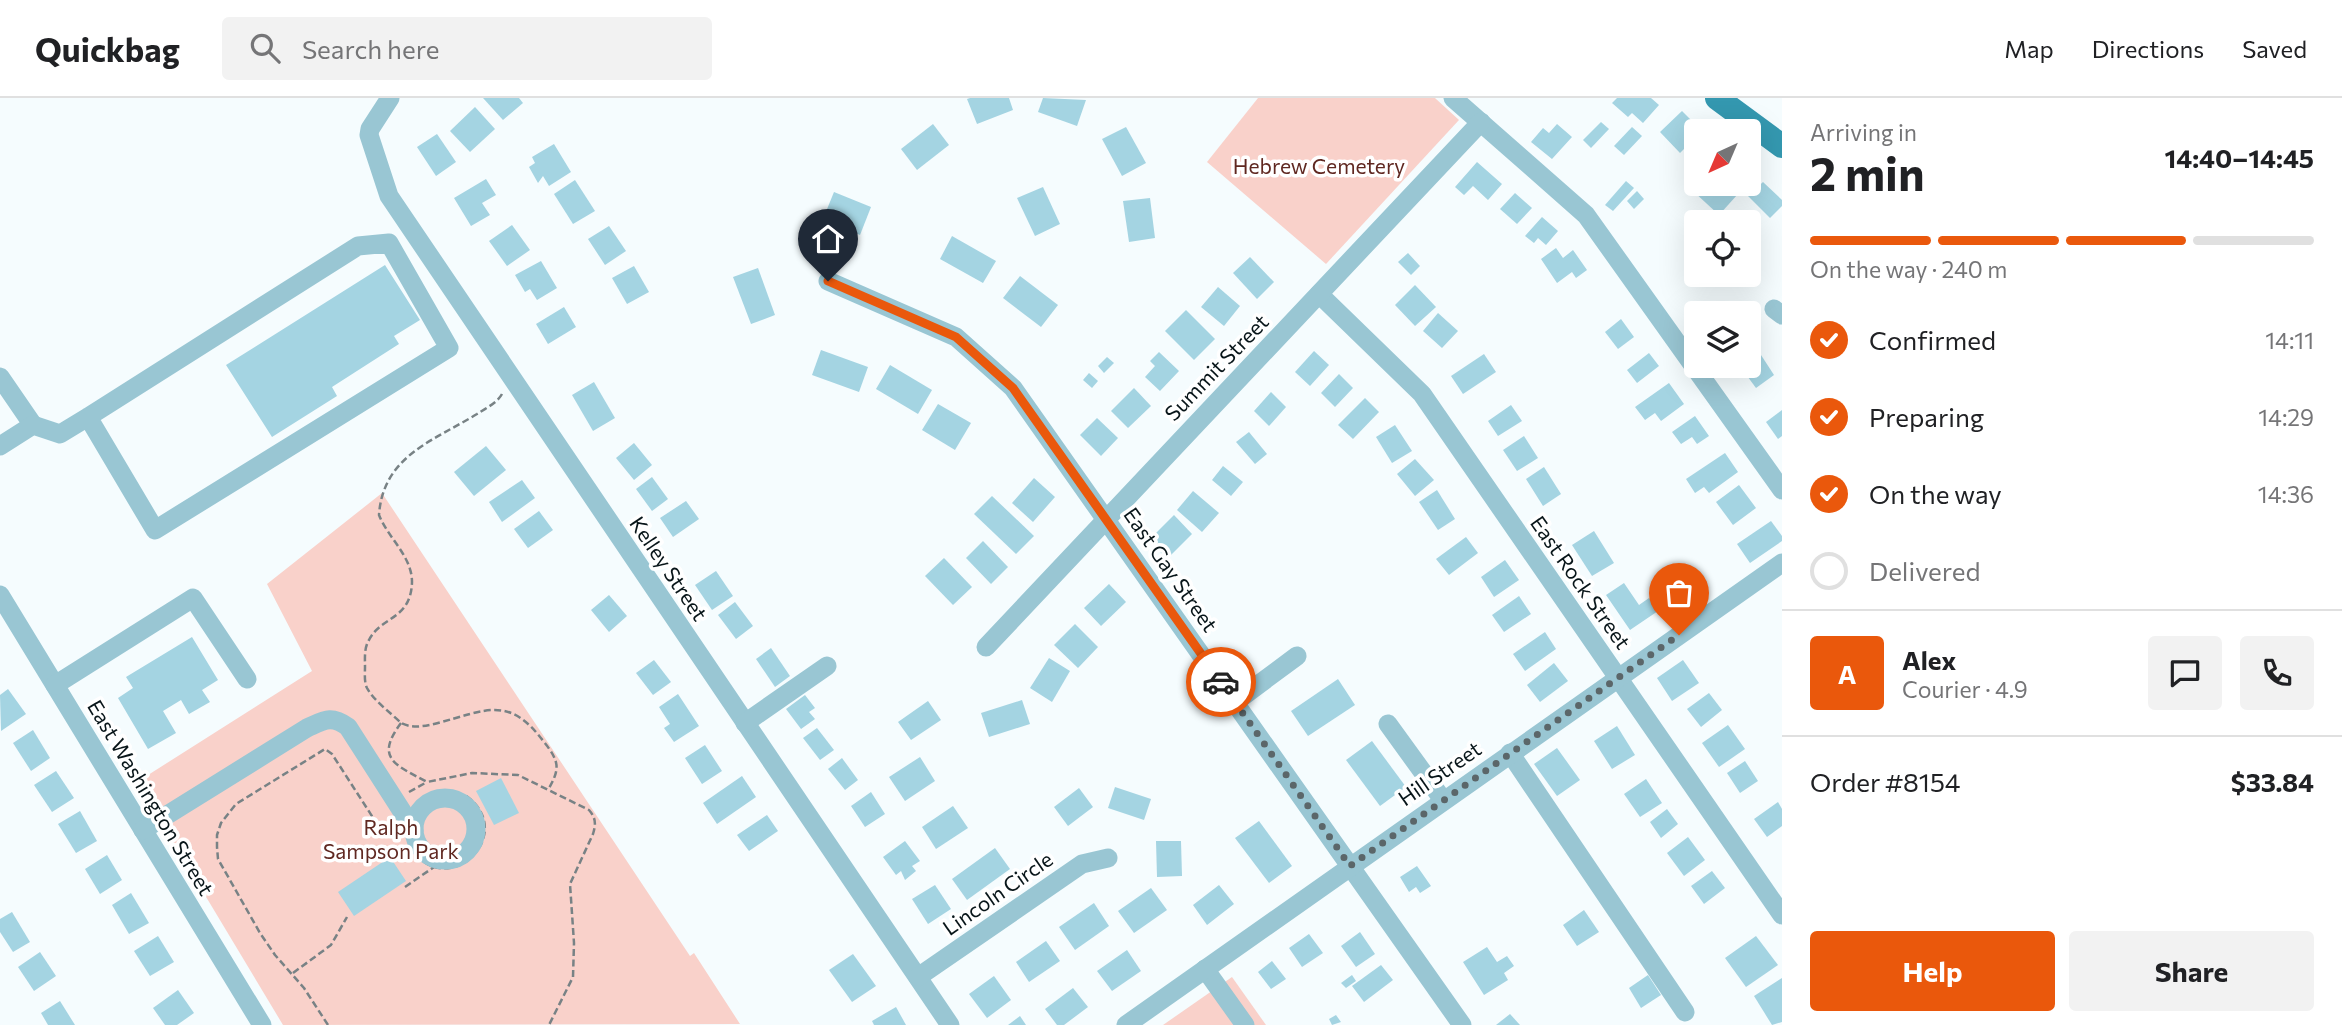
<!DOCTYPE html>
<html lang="en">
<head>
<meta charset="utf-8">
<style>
	:root { --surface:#fff; --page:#f2f2f2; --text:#202124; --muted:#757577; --line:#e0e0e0; --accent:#ea580c }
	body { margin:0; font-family:Commissioner,sans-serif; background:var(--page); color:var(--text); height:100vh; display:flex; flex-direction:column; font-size:26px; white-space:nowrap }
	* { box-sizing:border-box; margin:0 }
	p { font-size:23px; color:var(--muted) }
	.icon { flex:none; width:38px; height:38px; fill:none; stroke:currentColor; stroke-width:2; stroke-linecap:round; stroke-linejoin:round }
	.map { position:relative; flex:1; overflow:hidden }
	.sheet { display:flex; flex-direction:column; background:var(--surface); width:560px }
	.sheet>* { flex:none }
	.needle { width:46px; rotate:224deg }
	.controls { position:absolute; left:1684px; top:21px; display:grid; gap:14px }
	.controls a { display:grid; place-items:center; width:77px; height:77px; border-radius:7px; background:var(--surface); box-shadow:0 7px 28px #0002; font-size:35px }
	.pin { position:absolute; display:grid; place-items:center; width:60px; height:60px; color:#fff; margin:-72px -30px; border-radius:50% 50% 50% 0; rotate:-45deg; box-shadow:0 0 7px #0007 }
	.pin .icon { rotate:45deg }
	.courier { position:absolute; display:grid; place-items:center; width:70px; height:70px; margin:-35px; border:5px solid #ea580c; border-radius:50%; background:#fff; color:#222; box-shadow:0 2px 9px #0007 }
	.head em { font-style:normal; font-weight:700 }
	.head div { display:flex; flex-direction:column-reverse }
	.head { display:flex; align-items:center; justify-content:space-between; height:119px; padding:0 28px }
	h1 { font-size:46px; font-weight:700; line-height:52px }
	.bar { display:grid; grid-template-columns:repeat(4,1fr); gap:10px 7px; align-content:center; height:84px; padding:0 28px }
	.bar i { height:9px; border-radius:5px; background:var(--line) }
	.bar .current { background:var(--accent) }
	.bar p { grid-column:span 4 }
	.line { display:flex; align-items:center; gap:18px; padding:0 28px; border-top:2px solid var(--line) }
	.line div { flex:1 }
	.round { display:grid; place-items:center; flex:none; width:74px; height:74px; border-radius:7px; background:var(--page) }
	ol { padding:0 28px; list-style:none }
	li { display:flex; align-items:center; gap:21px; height:77px }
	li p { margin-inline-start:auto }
	li .icon { padding:7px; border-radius:50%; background:var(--accent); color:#fff; stroke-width:4 }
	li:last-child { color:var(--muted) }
	li i { width:38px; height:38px; border:4px solid var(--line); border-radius:50% }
	.cta { display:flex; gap:14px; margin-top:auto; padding:14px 28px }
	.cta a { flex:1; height:80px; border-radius:7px; background:var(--accent); color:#fff; font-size:28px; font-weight:700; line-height:80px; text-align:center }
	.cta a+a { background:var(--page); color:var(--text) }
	header { display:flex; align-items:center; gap:42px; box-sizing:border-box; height:98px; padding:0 35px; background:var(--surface); border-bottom:2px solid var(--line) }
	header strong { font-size:33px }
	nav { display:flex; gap:38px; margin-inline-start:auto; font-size:24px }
	.search { width:490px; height:63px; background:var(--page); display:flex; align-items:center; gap:18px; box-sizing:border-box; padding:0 24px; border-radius:7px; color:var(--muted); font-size:26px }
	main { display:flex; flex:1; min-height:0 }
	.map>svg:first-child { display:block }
	.green { fill:#f9d1ca }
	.building { fill:#a4d4e2 }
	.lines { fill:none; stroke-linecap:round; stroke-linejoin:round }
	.path { stroke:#788285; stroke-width:2.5; stroke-dasharray:7 3.5; stroke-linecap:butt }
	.minor { stroke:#99c6d3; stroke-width:19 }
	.major { stroke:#3498b0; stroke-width:24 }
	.done { stroke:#5b6669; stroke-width:7; stroke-dasharray:0 12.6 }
	.route { stroke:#ea580c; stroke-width:9 }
	.labels { text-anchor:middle; stroke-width:7; stroke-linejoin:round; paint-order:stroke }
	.park-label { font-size:21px; fill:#602821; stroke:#fff }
	.street-label { font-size:21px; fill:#081519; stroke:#fff }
</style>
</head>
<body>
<header>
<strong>Quickbag</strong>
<div class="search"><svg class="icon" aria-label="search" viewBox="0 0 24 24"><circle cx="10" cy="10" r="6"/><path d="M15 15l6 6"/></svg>Search here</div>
<nav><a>Map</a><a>Directions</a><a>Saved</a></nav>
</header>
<main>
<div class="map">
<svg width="1782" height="927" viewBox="0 0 1782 927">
	<rect width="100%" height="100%" fill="#f5fcfe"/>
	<g class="green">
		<polygon points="1258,0 1435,0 1459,22 1326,166 1207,64"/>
		<polygon points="382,395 690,858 694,855 740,926 283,927 137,684 312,573 267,486"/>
		<polygon points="1232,879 1266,927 1163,927"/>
	</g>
	<g class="building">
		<polygon points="483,0 519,0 523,5 503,22"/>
		<polygon points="970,0 1009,0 1013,12 977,26 967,1"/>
		<polygon points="1043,0 1086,2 1077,28 1038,14"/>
		<polygon points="1617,0 1651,0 1659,7 1643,25 1632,15 1628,19 1612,5"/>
		<polygon points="475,9 495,31 470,54 450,33"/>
		<polygon points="1682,13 1702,33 1696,33 1696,39 1680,55 1660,34"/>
		<polygon points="1601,24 1609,31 1591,50 1583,42"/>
		<polygon points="933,26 949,47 917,72 901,51"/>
		<polygon points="1557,26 1572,39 1552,61 1531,44 1543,30 1549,35"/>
		<polygon points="1126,29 1146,65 1122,78 1102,41"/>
		<polygon points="1632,29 1642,38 1624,57 1614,48"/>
		<polygon points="437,36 456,64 436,78 417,49"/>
		<polygon points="554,46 571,74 549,88 543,78 538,85 529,69 535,65 532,59"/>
		<polygon points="1477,64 1502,86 1488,102 1473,88 1464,97 1455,89"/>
		<polygon points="486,81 496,97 482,105 490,117 471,128 454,100"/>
		<polygon points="575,82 595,113 573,126 554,96"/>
		<polygon points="1626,83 1634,90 1613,113 1605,107"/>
		<polygon points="1763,84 1782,102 1782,108 1770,120 1748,98"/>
		<polygon points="1700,86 1747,86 1719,117 1693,93"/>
		<polygon points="1043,89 1060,126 1035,138 1017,100"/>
		<polygon points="1637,93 1644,101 1634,111 1627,103"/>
		<polygon points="834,94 871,109 860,137 823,121"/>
		<polygon points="1515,95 1532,110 1517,126 1500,111"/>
		<polygon points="1150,100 1155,140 1129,144 1123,103"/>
		<polygon points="1542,119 1558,133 1546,147 1538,140 1534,145 1525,138"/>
		<polygon points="512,127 530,152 507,168 489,143"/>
		<polygon points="609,128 626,153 605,167 588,141"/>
		<polygon points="952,138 996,163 983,185 940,161"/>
		<polygon points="1556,150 1563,160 1573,152 1587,172 1576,180 1572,174 1557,185 1541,161"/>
		<polygon points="1408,155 1420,168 1411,177 1398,164"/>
		<polygon points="1250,159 1274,184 1257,201 1233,175"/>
		<polygon points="541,163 557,190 537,202 530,191 525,194 515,177"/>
		<polygon points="385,167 420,222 394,238 399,246 332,289 337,298 272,339 226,267"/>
		<polygon points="634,168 649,194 627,206 612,180"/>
		<polygon points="758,170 775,217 751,226 733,179"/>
		<polygon points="1020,178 1058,207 1041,229 1003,200"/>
		<polygon points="1415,187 1436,209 1415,228 1395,207"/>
		<polygon points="1218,189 1240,208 1224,228 1201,209"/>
		<polygon points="564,209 576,229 548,246 536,226"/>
		<polygon points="1186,212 1215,241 1194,262 1165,233"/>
		<polygon points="1438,215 1458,233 1442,250 1423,233"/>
		<polygon points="1621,221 1634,239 1618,251 1605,234"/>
		<polygon points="821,252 868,269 859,294 812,277"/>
		<polygon points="1314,253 1329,267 1310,288 1295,274"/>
		<polygon points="1159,254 1179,273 1160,293 1145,279 1155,268 1150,263"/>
		<polygon points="1649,255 1659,268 1637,285 1627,272"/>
		<polygon points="1484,256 1496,274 1463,296 1451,278"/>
		<polygon points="1761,257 1774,277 1756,290 1742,271"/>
		<polygon points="1107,259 1114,265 1104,275 1098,268"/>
		<polygon points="890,267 932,292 918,316 876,291"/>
		<polygon points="1089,275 1098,283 1092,290 1083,282"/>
		<polygon points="1339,276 1353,290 1335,309 1321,295"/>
		<polygon points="594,284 615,320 593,333 572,297"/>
		<polygon points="1669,285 1684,306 1661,323 1655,315 1645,322 1635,309"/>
		<polygon points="1134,290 1151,308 1128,330 1111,313"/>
		<polygon points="1271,294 1286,309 1269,328 1254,313"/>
		<polygon points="1365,300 1379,314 1353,341 1338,327"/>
		<polygon points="938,306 971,325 955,352 922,332"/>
		<polygon points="1511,307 1522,323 1498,338 1488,323"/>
		<polygon points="1782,312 1782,338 1778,341 1766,324"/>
		<polygon points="1695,318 1709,338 1697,346 1692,339 1681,346 1672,334"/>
		<polygon points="1097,320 1118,340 1101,358 1080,337"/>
		<polygon points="1395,327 1412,353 1392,365 1376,339"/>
		<polygon points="1249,334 1267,356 1255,366 1236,344"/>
		<polygon points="1524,338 1538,360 1517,373 1503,352"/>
		<polygon points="634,345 652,367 634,382 616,360"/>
		<polygon points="486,348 506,372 474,398 454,374"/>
		<polygon points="1725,355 1738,374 1709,395 1704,389 1695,395 1686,381"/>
		<polygon points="1415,361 1434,382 1415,398 1397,376"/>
		<polygon points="1223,368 1243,384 1231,398 1212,382"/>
		<polygon points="1544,369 1561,396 1543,408 1526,381"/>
		<polygon points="652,379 668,401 652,413 636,391"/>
		<polygon points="1034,380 1055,399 1033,424 1012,405"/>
		<polygon points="522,382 535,400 502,424 489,404"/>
		<polygon points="1739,387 1756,410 1733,427 1716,404"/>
		<polygon points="1437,392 1455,421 1438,432 1419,404"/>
		<polygon points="1193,393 1219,415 1202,434 1177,412"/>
		<polygon points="992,398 1034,438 1016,456 974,416"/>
		<polygon points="686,403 699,421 673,439 660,420"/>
		<polygon points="539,413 553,432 528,450 514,431"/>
		<polygon points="1174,417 1192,436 1167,461 1149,442"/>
		<polygon points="1771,423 1782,438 1782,443 1750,465 1737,446"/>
		<polygon points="1594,433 1614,465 1592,478 1572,447"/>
		<polygon points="1466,439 1478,455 1449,477 1436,461"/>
		<polygon points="983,443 1008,469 991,486 966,460"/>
		<polygon points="944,460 972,489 953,507 925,478"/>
		<polygon points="1505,462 1519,482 1494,499 1481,479"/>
		<polygon points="716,473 733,498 712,512 695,487"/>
		<polygon points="1624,485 1639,507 1649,500 1658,513 1630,532 1606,497"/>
		<polygon points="1109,486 1126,504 1101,528 1084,510"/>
		<polygon points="609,497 627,518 609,534 591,512"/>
		<polygon points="1519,498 1531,516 1504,534 1492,517"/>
		<polygon points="735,504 753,528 736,541 718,517"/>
		<polygon points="1075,526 1098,549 1078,570 1054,547"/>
		<polygon points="1545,534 1556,551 1525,573 1513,556"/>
		<polygon points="192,539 218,582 202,592 210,604 189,616 181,602 163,613 176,635 148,651 118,600 133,590 126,579"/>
		<polygon points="771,550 790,578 775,589 756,561"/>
		<polygon points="1049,560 1070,573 1052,604 1030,590"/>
		<polygon points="654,562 671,584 653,597 636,575"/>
		<polygon points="1683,562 1699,585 1672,603 1657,580"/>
		<polygon points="1554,565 1568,583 1540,604 1527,587"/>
		<polygon points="1338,581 1355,607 1308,638 1291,613"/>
		<polygon points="8,591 26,616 1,633 0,597"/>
		<polygon points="1709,595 1722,612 1701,629 1687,611"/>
		<polygon points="678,596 699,628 674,644 664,630 670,626 659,609"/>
		<polygon points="805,597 815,610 809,614 815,621 801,631 786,611"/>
		<polygon points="1022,602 1030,626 989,639 981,615"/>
		<polygon points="928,603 941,622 911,642 898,624"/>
		<polygon points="1728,627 1745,651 1719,669 1702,645"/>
		<polygon points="1617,628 1635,657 1612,671 1594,643"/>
		<polygon points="817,630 834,652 820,662 803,640"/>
		<polygon points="33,632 50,660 31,673 13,645"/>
		<polygon points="1372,643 1406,689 1380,708 1346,662"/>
		<polygon points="705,647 722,673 702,686 685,660"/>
		<polygon points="1557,650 1580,682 1557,698 1534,666"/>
		<polygon points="920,659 935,683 905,703 889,679"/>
		<polygon points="842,660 858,682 845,692 828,671"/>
		<polygon points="1745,663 1758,683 1740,695 1727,675"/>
		<polygon points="56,673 74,700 52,714 34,687"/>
		<polygon points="742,678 756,699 717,726 703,705"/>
		<polygon points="501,680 519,715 494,727 476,693"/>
		<polygon points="1646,681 1662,705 1640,719 1624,696"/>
		<polygon points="1115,689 1151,701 1144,722 1108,710"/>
		<polygon points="1079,690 1093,709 1068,728 1054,709"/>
		<polygon points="871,694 885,716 865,729 851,708"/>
		<polygon points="1778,704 1782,711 1782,728 1767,739 1754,721"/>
		<polygon points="953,708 968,730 936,751 922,729"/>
		<polygon points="1667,711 1678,726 1661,740 1650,724"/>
		<polygon points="80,713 97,743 76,755 58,726"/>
		<polygon points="767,717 778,733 749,753 737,737"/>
		<polygon points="1259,723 1292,768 1269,785 1235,740"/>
		<polygon points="1688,739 1705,762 1684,778 1667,755"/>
		<polygon points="905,743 920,763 912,768 916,773 905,782 901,773 896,777 883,759"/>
		<polygon points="1156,743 1181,743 1182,778 1157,779"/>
		<polygon points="995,750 1010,771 967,802 952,781"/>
		<polygon points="107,757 122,782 100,796 85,771"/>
		<polygon points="390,759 406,783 354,818 338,794"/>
		<polygon points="1417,768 1431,788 1420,795 1416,789 1409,794 1400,779"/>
		<polygon points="1712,773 1725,790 1704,806 1691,788"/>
		<polygon points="935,787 951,811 928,826 912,801"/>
		<polygon points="1219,787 1234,806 1207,827 1193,807"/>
		<polygon points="1151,790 1167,812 1134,835 1118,813"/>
		<polygon points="131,795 149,825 129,836 112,807"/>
		<polygon points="1094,805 1109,828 1075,852 1059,829"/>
		<polygon points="1584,812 1599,834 1577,848 1563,827"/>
		<polygon points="12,814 30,844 13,854 0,834 0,821"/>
		<polygon points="1360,834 1375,856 1356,869 1341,848"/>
		<polygon points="1309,836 1323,855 1302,869 1289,850"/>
		<polygon points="158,838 174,864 150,878 134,853"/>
		<polygon points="1756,838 1778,867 1746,889 1725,860"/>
		<polygon points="1046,843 1060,863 1029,884 1016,864"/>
		<polygon points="1487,849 1497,864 1507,858 1514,868 1504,875 1508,882 1484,897 1463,864"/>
		<polygon points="1127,852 1141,873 1112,893 1097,873"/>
		<polygon points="40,854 56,878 34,893 18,869"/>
		<polygon points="853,856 876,888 852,904 829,872"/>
		<polygon points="1272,863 1286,881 1271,891 1258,874"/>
		<polygon points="1381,867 1393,882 1364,904 1352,888"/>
		<polygon points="1352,877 1356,883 1346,890 1341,885"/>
		<polygon points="1648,877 1661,897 1641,910 1629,890"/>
		<polygon points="994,878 1011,902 987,920 969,896"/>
		<polygon points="1782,880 1782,924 1772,927 1754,898"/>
		<polygon points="1073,890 1088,909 1064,927 1057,927 1045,911"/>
		<polygon points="178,892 194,915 177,927 165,927 153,910"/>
		<polygon points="60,903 75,927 48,927 41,915"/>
		<polygon points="896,909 906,927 874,927 872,923"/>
		<polygon points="1510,916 1520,927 1496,927"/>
		<polygon points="1336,917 1341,924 1332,927 1329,921"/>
		<polygon points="1020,918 1026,927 1008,927"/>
	</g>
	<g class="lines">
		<g class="path">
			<path d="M502,296C497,305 486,310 477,316C433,343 383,358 379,417C388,440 412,458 412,484C411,522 381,518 369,542C364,550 365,560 365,569C365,575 364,584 367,590C374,603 391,615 401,625C413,631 426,628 438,625C487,612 509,597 544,644C560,664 560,671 548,692"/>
			<path d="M401,625C374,661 396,667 427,684L472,675L518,677L589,712C596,720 596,726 593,736L570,786L574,845L573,879L549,927"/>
			<polyline points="409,694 427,684"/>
			<path d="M410,749C447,806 520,735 465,697"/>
			<polyline points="405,789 434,769"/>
			<polyline points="293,875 331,847 347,819"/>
			<polyline points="328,927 304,890 275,857 260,835 218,761 217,749 217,737 221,725 236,706 325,651 332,656 379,729 388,724"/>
		</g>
		<g class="minor">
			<polyline points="390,0 370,31 369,37 389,98 950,927"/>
			<polyline points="1453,0 1586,117 1782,392"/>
			<polyline points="828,183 956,239 1013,290 1462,927"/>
			<polyline points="1319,196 1422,296 1782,817"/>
			<polyline points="1774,211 1782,217"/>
			<polyline points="0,279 33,327"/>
			<polyline points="0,348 33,327 60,336 88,319 358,148 389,145 449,250 155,432 88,319"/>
			<polyline points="0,497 262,927"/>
			<polyline points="986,549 1481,24"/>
			<polyline points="55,587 193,500 247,581"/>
			<polyline points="1235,604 1297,558"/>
			<polyline points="745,625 827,568"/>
			<polyline points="1388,626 1443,702"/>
			<polyline points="1510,655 1685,914"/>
			<circle cx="445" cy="731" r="31"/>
			<path d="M143,732L307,630C325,622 331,617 348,629L414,732"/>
			<polyline points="1205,871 1245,927"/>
			<polyline points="918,879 1082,766 1108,760"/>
			<polyline points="1126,927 1782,465"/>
		</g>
		<polyline class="major" points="1717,0 1782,48"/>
	</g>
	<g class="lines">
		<polyline class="done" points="1221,584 1350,768 1679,537"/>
		<polyline class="route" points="828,183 956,239 1013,290 1221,584"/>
	</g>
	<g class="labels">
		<g class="park-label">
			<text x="1319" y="76">Hebrew Cemetery</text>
			<text x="391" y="737">Ralph<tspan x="391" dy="24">Sampson Park</tspan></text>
		</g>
		<g class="street-label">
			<text transform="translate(1217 270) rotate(-46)" y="7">Summit Street</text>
			<text transform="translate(668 471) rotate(56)" y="7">Kelley Street</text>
			<text transform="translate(1170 472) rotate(55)" y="7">East Gay Street</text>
			<text transform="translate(1580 485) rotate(55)" y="7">East Rock Street</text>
			<text transform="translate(1440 676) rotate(-35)" y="7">Hill Street</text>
			<text transform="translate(150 700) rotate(59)" y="7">East Washington Street</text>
			<text transform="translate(998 796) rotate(-35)" y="7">Lincoln Circle</text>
		</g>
	</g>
</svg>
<div class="controls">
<a><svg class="needle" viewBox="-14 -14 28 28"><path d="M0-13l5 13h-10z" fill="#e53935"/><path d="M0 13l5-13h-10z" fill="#757577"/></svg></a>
<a><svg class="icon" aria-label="locate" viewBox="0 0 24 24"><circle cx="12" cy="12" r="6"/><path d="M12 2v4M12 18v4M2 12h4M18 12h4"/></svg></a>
<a><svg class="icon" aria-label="layers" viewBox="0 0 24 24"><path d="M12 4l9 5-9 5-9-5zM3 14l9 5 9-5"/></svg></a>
</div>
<div class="pin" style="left:1679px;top:537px;background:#ea580c"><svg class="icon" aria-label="bag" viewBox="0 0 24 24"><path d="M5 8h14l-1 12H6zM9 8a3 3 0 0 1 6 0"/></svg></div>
<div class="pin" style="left:828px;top:183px;background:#1f2937"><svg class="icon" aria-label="home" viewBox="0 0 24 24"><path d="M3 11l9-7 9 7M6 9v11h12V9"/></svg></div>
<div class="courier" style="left:1221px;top:584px"><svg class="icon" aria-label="car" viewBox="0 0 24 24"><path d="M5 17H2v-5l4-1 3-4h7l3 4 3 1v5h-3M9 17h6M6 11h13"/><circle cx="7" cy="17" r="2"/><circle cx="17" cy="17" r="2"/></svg></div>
</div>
<section class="sheet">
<div class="head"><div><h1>2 min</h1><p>Arriving in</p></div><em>14:40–14:45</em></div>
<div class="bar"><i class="current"></i><i class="current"></i><i class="current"></i><i></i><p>On the way · 240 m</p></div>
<ol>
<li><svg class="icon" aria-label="check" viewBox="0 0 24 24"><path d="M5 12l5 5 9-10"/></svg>Confirmed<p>14:11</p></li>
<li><svg class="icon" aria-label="check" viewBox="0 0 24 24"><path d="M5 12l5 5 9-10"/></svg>Preparing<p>14:29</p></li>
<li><svg class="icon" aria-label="check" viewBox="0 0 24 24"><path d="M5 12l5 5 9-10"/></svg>On the way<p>14:36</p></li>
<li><i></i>Delivered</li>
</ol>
<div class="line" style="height:126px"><b class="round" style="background:var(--accent);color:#fff">A</b><div><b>Alex</b><p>Courier · 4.9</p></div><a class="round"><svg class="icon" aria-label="chat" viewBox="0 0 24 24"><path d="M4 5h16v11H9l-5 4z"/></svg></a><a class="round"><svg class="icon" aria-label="phone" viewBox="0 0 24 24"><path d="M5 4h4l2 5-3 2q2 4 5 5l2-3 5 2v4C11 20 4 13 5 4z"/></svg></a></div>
<div class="line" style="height:91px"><div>Order #8154</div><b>$33.84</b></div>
<div class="cta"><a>Help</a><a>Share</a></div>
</section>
</main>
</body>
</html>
